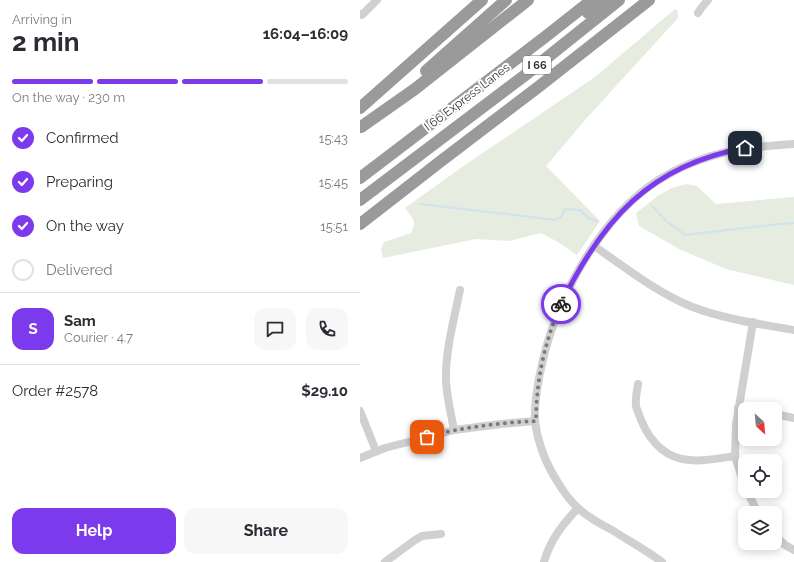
<!DOCTYPE html>
<html lang="en">
<head>
<meta charset="utf-8">
<style>
	:root { --surface:#fff; --page:#f7f7f7; --text:#2b2b33; --muted:#7c7c81; --line:#e1e1e2; --accent:#7c3aed }
	body { margin:0; font-family:Raleway,sans-serif; background:var(--page); color:var(--text); height:100vh; display:flex; flex-direction:column; font-size:15px; white-space:nowrap }
	* { box-sizing:border-box; margin:0 }
	p { font-size:13px; color:var(--muted) }
	.icon { flex:none; width:22px; height:22px; fill:none; stroke:currentColor; stroke-width:2; stroke-linecap:round; stroke-linejoin:round }
	.map { position:relative; flex:1; overflow:hidden }
	.details { display:flex; flex-direction:column; background:var(--surface); width:360px }
	.details>* { flex:none }
	.needle { width:26px; rotate:154deg }
	.controls { position:absolute; left:378px; top:402px; display:grid; gap:8px }
	.controls a { display:grid; place-items:center; width:44px; height:44px; border-radius:8px; background:var(--surface); box-shadow:0 2px 10px #0003; font-size:20px }
	.pin { position:absolute; display:grid; place-items:center; width:34px; height:34px; color:#fff; margin:-17px; border-radius:8px; box-shadow:0 2px 6px #0006 }
	.courier { position:absolute; display:grid; place-items:center; width:40px; height:40px; margin:-20px; border:3px solid #7c3aed; border-radius:50%; background:#fff; color:#222; box-shadow:0 1px 5px #0007 }
	.headline em { font-style:normal; font-weight:700 }
	.headline div { display:flex; flex-direction:column-reverse }
	.headline { display:flex; align-items:center; justify-content:space-between; height:68px; padding:0 12px }
	h1 { font-size:26px; font-weight:700; line-height:30px }
	.bar { display:grid; grid-template-columns:repeat(4,1fr); gap:6px 4px; align-content:center; height:48px; padding:0 12px }
	.bar i { height:5px; border-radius:3px; background:var(--line) }
	.bar .current { background:var(--accent) }
	.bar p { grid-column:span 4 }
	.line { display:flex; align-items:center; gap:10px; padding:0 12px; border-top:1px solid var(--line) }
	.line div { flex:1 }
	.round { display:grid; place-items:center; flex:none; width:42px; height:42px; border-radius:12px; background:var(--page) }
	ol { padding:0 12px; list-style:none }
	li { display:flex; align-items:center; gap:12px; height:44px }
	li p { margin-inline-start:auto }
	li .icon { padding:4px; border-radius:50%; background:var(--accent); color:#fff; stroke-width:4 }
	li:last-child { color:var(--muted) }
	li i { width:22px; height:22px; border:2px solid var(--line); border-radius:50% }
	.primary-button { display:flex; gap:8px; margin-top:auto; padding:8px 12px }
	.primary-button a { flex:1; height:46px; border-radius:12px; background:var(--accent); color:#fff; font-size:16px; font-weight:700; line-height:46px; text-align:center }
	.primary-button a+a { background:var(--page); color:var(--text) }
	main { display:flex; flex:1; min-height:0 }
	.map>svg:first-child { display:block }
	.green { fill:#e6ecdf }
	.lines { fill:none; stroke-linecap:round; stroke-linejoin:round }
	.stream { stroke:#cfe2ee; stroke-width:2 }
	.minor { stroke:#d0d0d0; stroke-width:8 }
	.highway { stroke:#9a9a9a; stroke-width:12 }
	.done { stroke:#7a7a7a; stroke-width:4; stroke-dasharray:0 7.2 }
	.route { stroke:#7c3aed; stroke-width:5 }
	.labels { text-anchor:middle; stroke-width:4; stroke-linejoin:round; paint-order:stroke }
	.shield { fill:#fff; stroke:#707070; stroke-width:1 }
	.shield-label { font-size:11px; font-weight:bold; fill:#333 }
	.street-label { font-size:12px; fill:#333; stroke:#fff }
</style>
</head>
<body>
<main>
<section class="details">
<div class="headline"><div><h1>2 min</h1><p>Arriving in</p></div><em>16:04–16:09</em></div>
<div class="bar"><i class="current"></i><i class="current"></i><i class="current"></i><i></i><p>On the way · 230 m</p></div>
<ol>
<li><svg class="icon" aria-label="check" viewBox="0 0 24 24"><path d="M5 12l5 5 9-10"/></svg>Confirmed<p>15:43</p></li>
<li><svg class="icon" aria-label="check" viewBox="0 0 24 24"><path d="M5 12l5 5 9-10"/></svg>Preparing<p>15:45</p></li>
<li><svg class="icon" aria-label="check" viewBox="0 0 24 24"><path d="M5 12l5 5 9-10"/></svg>On the way<p>15:51</p></li>
<li><i></i>Delivered</li>
</ol>
<div class="line" style="height:72px"><b class="round" style="background:var(--accent);color:#fff">S</b><div><b>Sam</b><p>Courier · 4.7</p></div><a class="round"><svg class="icon" aria-label="chat" viewBox="0 0 24 24"><path d="M4 5h16v11H9l-5 4z"/></svg></a><a class="round"><svg class="icon" aria-label="phone" viewBox="0 0 24 24"><path d="M5 4h4l2 5-3 2q2 4 5 5l2-3 5 2v4C11 20 4 13 5 4z"/></svg></a></div>
<div class="line" style="height:52px"><div>Order #2578</div><b>$29.10</b></div>
<div class="primary-button"><a>Help</a><a>Share</a></div>
</section>
<div class="map">
<svg width="434" height="562" viewBox="0 0 434 562">
	<rect width="100%" height="100%" fill="#fff"/>
	<g class="green">
		<path d="M315,9L318,11V18L225,120L186,166L240,221L217,255L198,242L181,233L149,241L116,239L23,258L21,249L24,242L51,233C57,220 53,219 45,208L105,165L235,77Z"/>
		<polygon points="326,184 337,186 356,204 434,197 434,285 366,269 319,249 279,226 276,213 299,195 312,188"/>
	</g>
	<g class="lines">
		<g class="stream">
			<polyline points="60,204 196,220 201,217 205,209 220,210 229,219 237,221"/>
			<polyline points="293,207 305,220 325,235 420,224 434,223"/>
		</g>
		<g class="minor">
			<polyline points="338,13 342,7 348,0"/>
			<polyline points="0,14 2,15 17,0"/>
			<path d="M234,246C265,267 296,292 330,306C363,319 399,324 434,330"/>
			<path d="M278,384C277,391 275,399 276,406C277,411 280,416 281,420C290,441 305,458 329,460C344,462 360,458 375,456"/>
			<polyline points="378,408 386,409"/>
			<polyline points="0,411 16,451"/>
			<polyline points="415,414 434,418"/>
			<path d="M94,430C91,414 87,398 86,381C85,352 94,319 100,290"/>
			<polyline points="0,458 25,448 94,430 141,424 175,421"/>
			<polyline points="385,487 375,456 376,425 393,322"/>
			<polyline points="387,491 398,513"/>
			<polyline points="415,535 425,545 434,550"/>
			<polyline points="25,562 55,540 62,536 81,534"/>
			<path d="M184,562C190,540 203,524 218,508"/>
			<path d="M302,562C286,550 269,541 252,530C240,524 228,517 218,508C210,501 203,491 197,481C186,464 177,441 175,420C174,401 178,382 182,364C197,297 240,217 300,179C344,152 383,147 434,144"/>
		</g>
		<g class="highway">
			<polyline points="228,13 244,0"/>
			<polyline points="66,71 146,0"/>
			<polyline points="0,108 122,0"/>
			<polyline points="1,127 55,89 168,0"/>
			<polyline points="0,178 185,37 232,0"/>
			<polyline points="0,200 164,76 259,0"/>
			<polyline points="0,224 81,161 177,88 289,0"/>
		</g>
	</g>
	<g class="lines">
		<path class="done" d="M67,437C102,427 139,423 176,421C176,380 185,341 201,304"/>
		<path class="route" d="M201,304C242,220 290,165 385,148"/>
	</g>
	<g class="labels">
		<rect class="shield" x="163" y="56" width="28" height="18" rx="3"/>
		<g class="shield-label">
			<text x="177" y="69">I 66</text>
		</g>
		<g class="street-label">
			<text transform="translate(107 97) rotate(-37)" y="4">I 66 Express Lanes</text>
		</g>
	</g>
</svg>
<div class="controls">
<a><svg class="needle" viewBox="-14 -14 28 28"><path d="M0-13l5 13h-10z" fill="#e53935"/><path d="M0 13l5-13h-10z" fill="#7c7c81"/></svg></a>
<a><svg class="icon" aria-label="locate" viewBox="0 0 24 24"><circle cx="12" cy="12" r="6"/><path d="M12 2v4M12 18v4M2 12h4M18 12h4"/></svg></a>
<a><svg class="icon" aria-label="layers" viewBox="0 0 24 24"><path d="M12 4l9 5-9 5-9-5zM3 14l9 5 9-5"/></svg></a>
</div>
<div class="pin" style="left:67px;top:437px;background:#ea580c"><svg class="icon" aria-label="bag" viewBox="0 0 24 24"><path d="M5 8h14l-1 12H6zM9 8a3 3 0 0 1 6 0"/></svg></div>
<div class="pin" style="left:385px;top:148px;background:#1f2937"><svg class="icon" aria-label="home" viewBox="0 0 24 24"><path d="M3 11l9-7 9 7M6 9v11h12V9"/></svg></div>
<div class="courier" style="left:201px;top:304px"><svg class="icon" aria-label="bike" viewBox="0 0 24 24"><circle cx="6" cy="16" r="4"/><circle cx="18" cy="16" r="4"/><path d="M6 16l4-8h5l3 8M10 8l3 8H6M13 5h3"/></svg></div>
</div>
</main>
</body>
</html>
